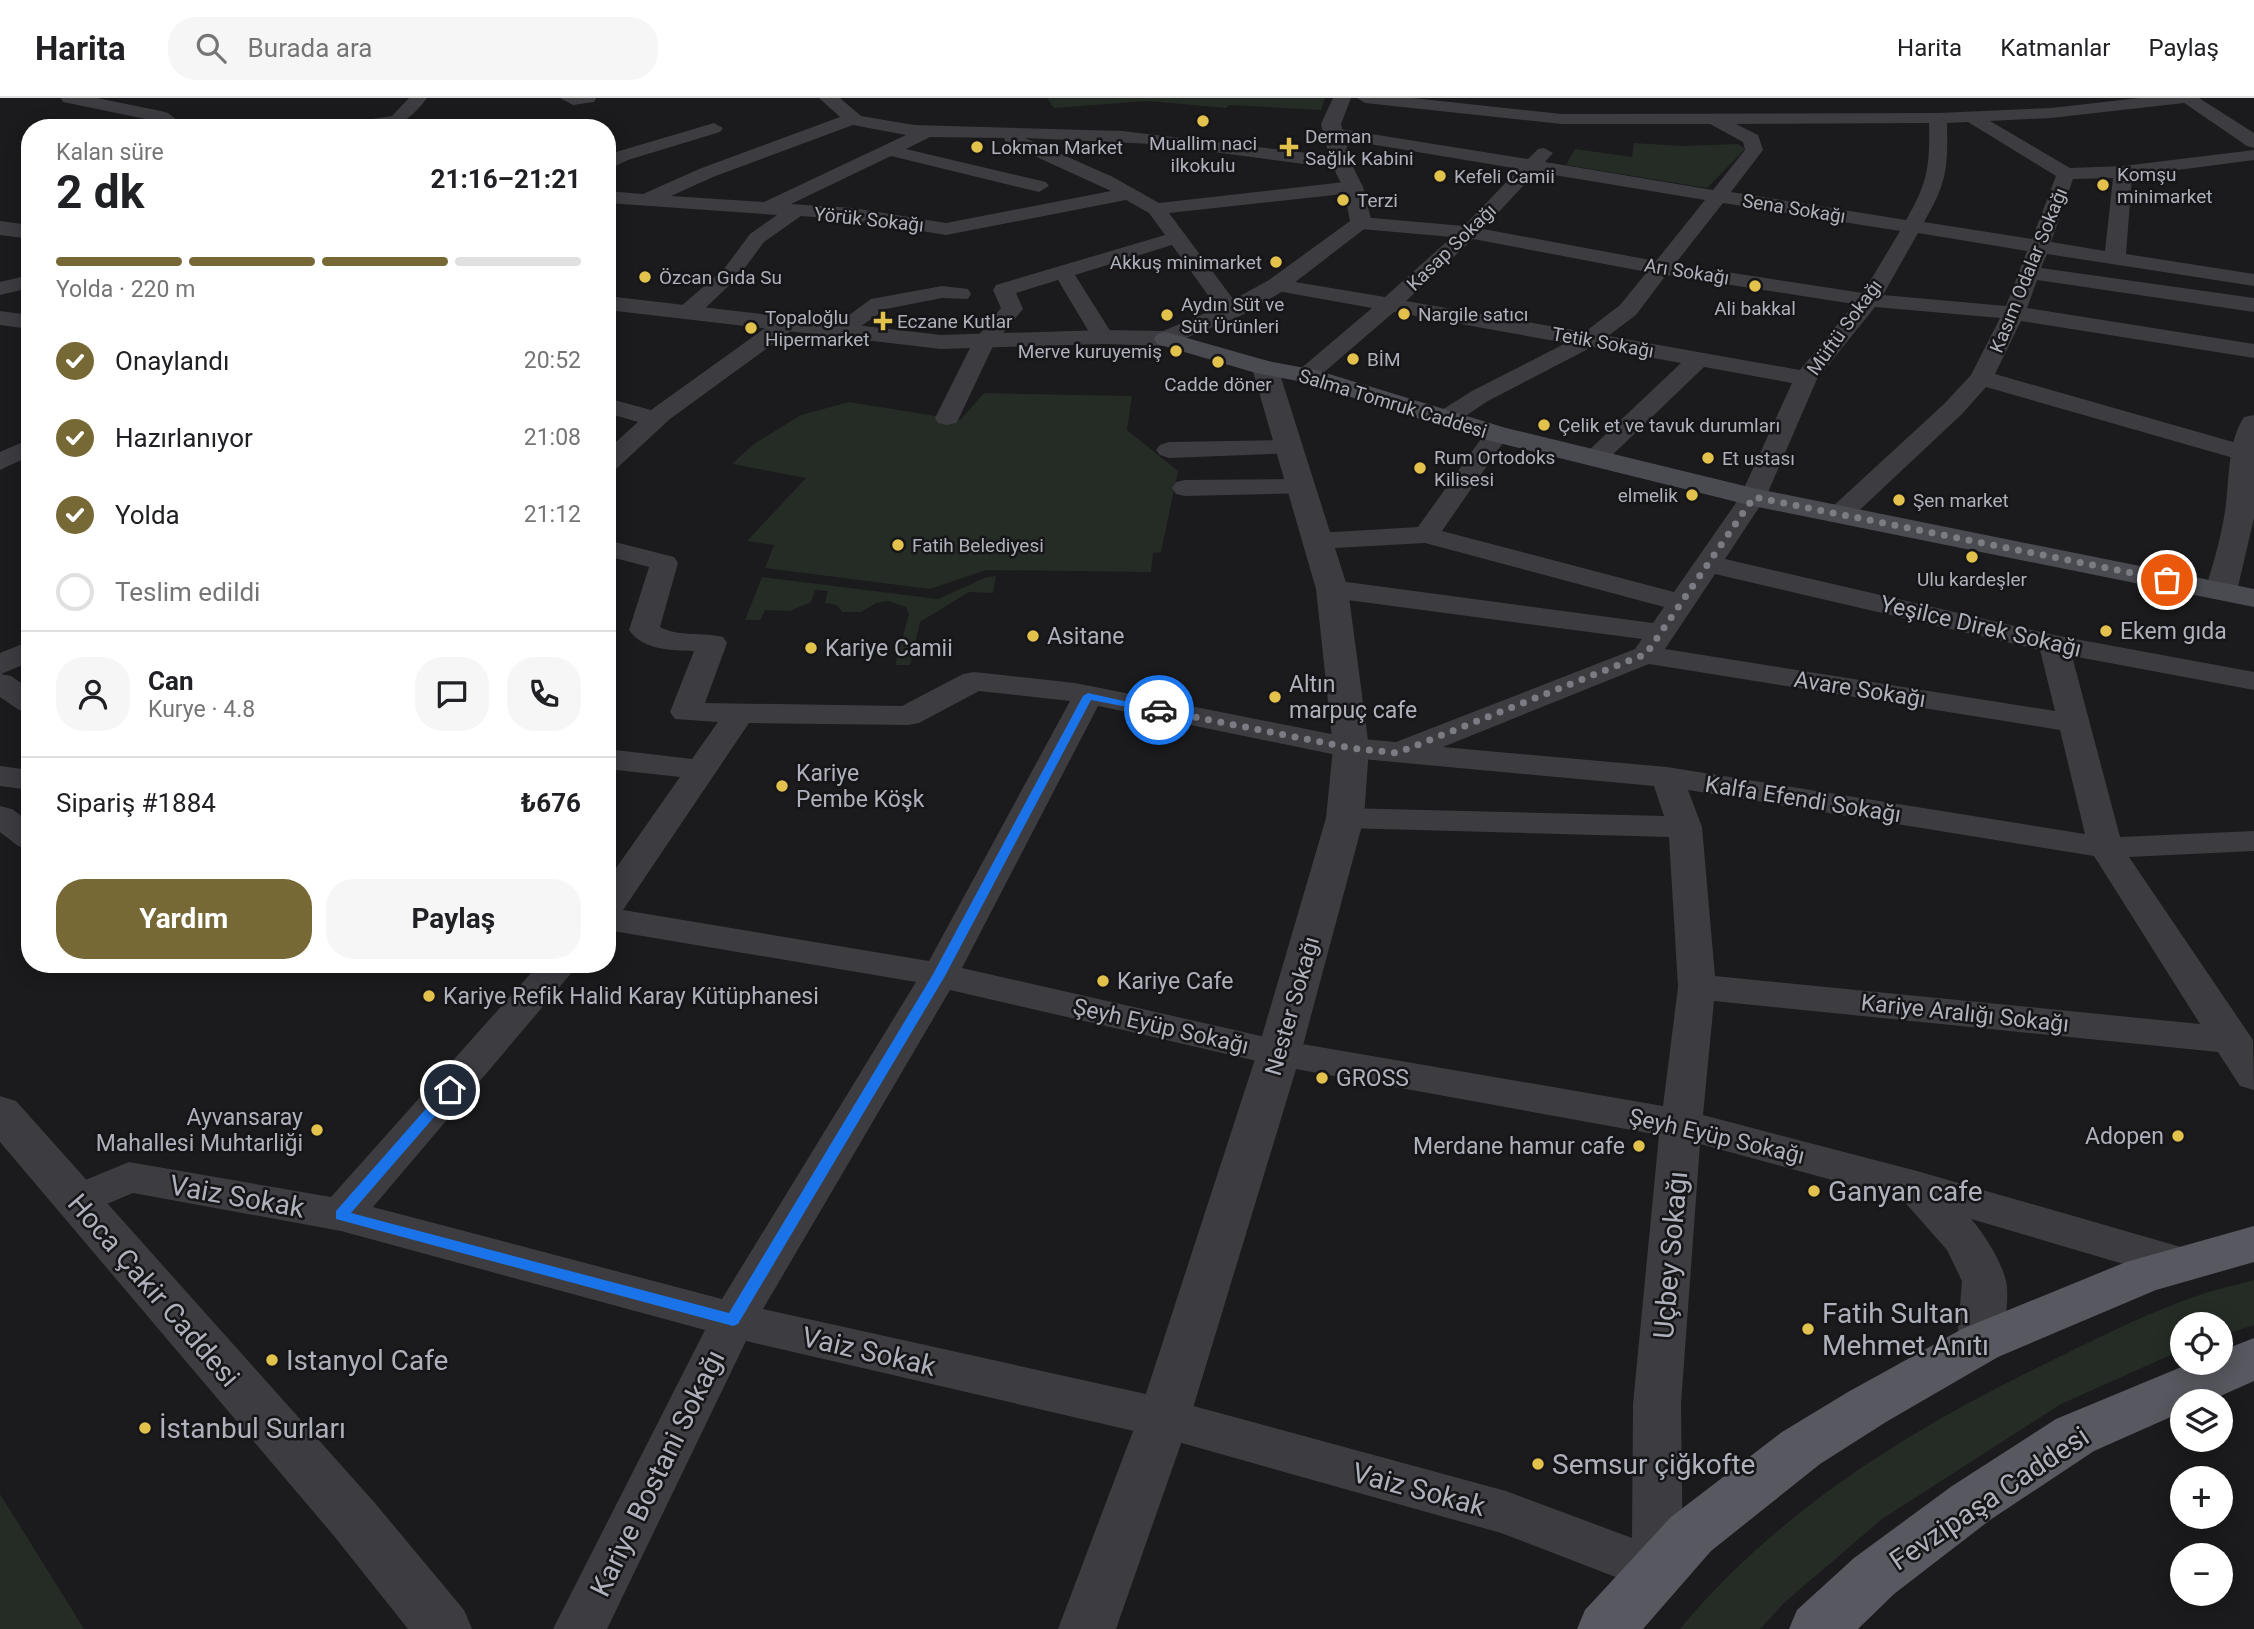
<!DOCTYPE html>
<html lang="tr">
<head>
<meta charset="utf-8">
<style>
	:root { --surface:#fff; --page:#f6f6f6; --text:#202124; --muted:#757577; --line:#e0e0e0; --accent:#776936 }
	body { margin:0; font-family:Roboto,sans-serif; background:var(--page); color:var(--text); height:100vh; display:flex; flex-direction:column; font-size:26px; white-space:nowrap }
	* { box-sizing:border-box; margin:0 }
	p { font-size:23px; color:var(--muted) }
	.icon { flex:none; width:38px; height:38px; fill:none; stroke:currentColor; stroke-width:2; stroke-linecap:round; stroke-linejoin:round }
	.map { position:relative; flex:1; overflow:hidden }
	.details { position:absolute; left:21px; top:21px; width:595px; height:854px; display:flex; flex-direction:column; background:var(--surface); border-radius:28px; box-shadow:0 4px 18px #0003 }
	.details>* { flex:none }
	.buttons { position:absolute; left:2170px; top:1214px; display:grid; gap:14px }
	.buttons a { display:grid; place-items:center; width:63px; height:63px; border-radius:50%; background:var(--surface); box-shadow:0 4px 18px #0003; font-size:35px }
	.pin { position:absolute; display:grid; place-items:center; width:60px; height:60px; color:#fff; margin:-30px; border:4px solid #fff; border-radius:50%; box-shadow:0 2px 7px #0007 }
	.courier { position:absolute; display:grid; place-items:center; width:70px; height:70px; margin:-35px; border:5px solid #1a73e8; border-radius:50%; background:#fff; color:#222; box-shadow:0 2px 9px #0007 }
	.head em { font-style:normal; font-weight:700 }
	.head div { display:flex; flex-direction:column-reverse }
	.head { display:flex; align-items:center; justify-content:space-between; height:119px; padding:0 35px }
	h1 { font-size:46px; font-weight:700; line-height:52px }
	.bar { display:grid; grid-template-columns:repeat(4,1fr); gap:10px 7px; align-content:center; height:84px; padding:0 35px }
	.bar i { height:9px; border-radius:5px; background:var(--line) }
	.bar .current { background:var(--accent) }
	.bar p { grid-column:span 4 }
	.line { display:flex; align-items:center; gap:18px; padding:0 35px; border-top:2px solid var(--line) }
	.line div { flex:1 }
	.round { display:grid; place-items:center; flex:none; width:74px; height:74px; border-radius:28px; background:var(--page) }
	ol { padding:0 35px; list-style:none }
	li { display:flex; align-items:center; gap:21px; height:77px }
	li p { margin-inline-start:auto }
	li .icon { padding:7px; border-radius:50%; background:var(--accent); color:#fff; stroke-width:4 }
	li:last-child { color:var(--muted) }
	li i { width:38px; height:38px; border:4px solid var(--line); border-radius:50% }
	.action { display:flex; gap:14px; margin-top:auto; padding:14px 35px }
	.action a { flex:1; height:80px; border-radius:28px; background:var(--accent); color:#fff; font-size:28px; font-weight:700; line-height:80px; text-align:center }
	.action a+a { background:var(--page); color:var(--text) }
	header { display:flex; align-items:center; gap:42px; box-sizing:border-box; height:98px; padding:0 35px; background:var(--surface); border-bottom:2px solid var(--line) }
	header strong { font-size:33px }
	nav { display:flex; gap:38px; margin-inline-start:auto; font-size:24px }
	.search { width:490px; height:63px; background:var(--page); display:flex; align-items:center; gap:18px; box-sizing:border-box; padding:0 24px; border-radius:28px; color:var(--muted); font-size:26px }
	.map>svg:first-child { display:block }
	.green { fill:#252c26 }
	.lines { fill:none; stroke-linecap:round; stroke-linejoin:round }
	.minor { fill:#3c3c41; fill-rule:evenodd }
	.tertiary { fill:#3c3c41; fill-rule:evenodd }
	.secondary { fill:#4a4b51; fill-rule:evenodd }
	.primary { fill:#585960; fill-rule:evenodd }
	.route { fill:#1a73e8 }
	.done { stroke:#7b7c83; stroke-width:7; stroke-dasharray:0 12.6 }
	.poi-dot { fill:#e2c24d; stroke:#161517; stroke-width:2.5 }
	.labels { text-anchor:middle; stroke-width:5; stroke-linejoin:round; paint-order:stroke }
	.far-poi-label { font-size:19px; fill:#aeb1bb; stroke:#161517; text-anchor:start }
	.far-street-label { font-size:19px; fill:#aeb1bb; stroke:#161517 }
	.street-label { font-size:23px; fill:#aeb1bb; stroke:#161517 }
	.poi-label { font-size:23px; fill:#aeb1bb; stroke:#161517; text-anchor:start }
	.near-poi-label { font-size:28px; fill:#aeb1bb; stroke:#161517; text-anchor:start }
	.near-street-label { font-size:28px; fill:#aeb1bb; stroke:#161517 }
</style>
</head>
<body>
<header>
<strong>Harita</strong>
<div class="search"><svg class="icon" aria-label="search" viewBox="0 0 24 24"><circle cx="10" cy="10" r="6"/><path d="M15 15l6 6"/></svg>Burada ara</div>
<nav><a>Harita</a><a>Katmanlar</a><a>Paylaş</a></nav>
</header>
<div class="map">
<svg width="2254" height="1531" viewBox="0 0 2254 1531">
	<rect width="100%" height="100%" fill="#1b1a1c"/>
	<g class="green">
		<polygon points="1047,0 1325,0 1321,12 1229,7 1226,10 1148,3 1054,10"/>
		<polygon points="1634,45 1681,48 1738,46 1745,51 1707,90 1566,67 1575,51 1632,59"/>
		<polygon points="984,295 1132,298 1127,332 1178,373 1161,454 1153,455 1151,474 986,472 930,491 765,470 774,447 747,443 806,380 732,366 754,346 801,317 849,304 960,322"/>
		<polygon points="996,478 993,495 969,494 920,524 910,567 895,567 909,516 906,509 888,503 876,505 861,514 842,514 837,507 825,505 828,493 815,492 811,504 790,513 765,512 760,522 745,522 762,479 938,501 987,479"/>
		<path d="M2254,1182V1227L2221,1238V1227H2182V1252L2061,1306L1882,1421L1785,1504L1760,1531H1680C1778,1413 1910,1331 2047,1265C2093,1242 2139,1219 2188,1201C2209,1193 2232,1188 2254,1182Z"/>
		<polygon points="0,1396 84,1531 0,1531"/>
	</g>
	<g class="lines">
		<g class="minor">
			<path d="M409,0H427C399,38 378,30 335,30L344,25L392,18Z"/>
			<polygon points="560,0 596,0 594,4 573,7"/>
			<path d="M819,0H840L861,18L914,27L1122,33L1341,59L1350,65L1341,71L1153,46L1025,40L1113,79L1159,105L1353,83L1363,89L1353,95L1169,115L1242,213L1239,218H1223L1172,147L1075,177L1114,239L1111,244H1095L1058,182L1016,195L1023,211L994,246L959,320L956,325L947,327L938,325L935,320L973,244L1001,210L993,192L996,187L1165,137L1149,115L1126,102L946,137L853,122L801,118L764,144L738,179L696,219H680L677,214L680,209L724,171L750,136L777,117L607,105V93L643,96L699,71L840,19ZM853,27L906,37L764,104L671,98L713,79ZM930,39L1004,40L1006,45L1111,93L946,125L853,110L791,106L891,58L1039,94L1049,88L1046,84L906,51Z"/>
			<path d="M1357,0H1413L1562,16L1938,15L2051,10L2139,0H2192L2184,5L2051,20L1990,23L2070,70L2123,68L2254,52V62L2132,78L2126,156L2254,176V188L2047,156L2041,170L2254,200V214L2037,182L2027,210L2254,246V260L2021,223L1995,276L2254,350V362L2246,364L2237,361L1986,289L1962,316L1849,422L1840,424L1831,422L1827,416L1831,410L1944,306L1971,277L2000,220L1875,209L1817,281L1766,399L1725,461L2054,537L2254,574V592L2072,558L2120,739L2254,733V753L2129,759L2253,942L2254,992L2240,988L2218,954L1714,903L1703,1017L1917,1073L2181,1149L2197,1154L2203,1166L2197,1178L2181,1183L1971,1121C1983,1134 2002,1164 2006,1183C2010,1198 2004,1244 1996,1258L1980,1263L1964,1258L1957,1245L1962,1183L1947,1152L1902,1101L1700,1046L1681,1306L1683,1472L1675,1488L1657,1495L1501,1435L1164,1340L746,1243L607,1531H553L705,1232L341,1133L133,1095L76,1119L61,1114L55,1103L61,1092L129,1064L331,1099L539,866H579L373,1109L722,1201L916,884L607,832V783L680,679L607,671V651L692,661L718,624L675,621L670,614L694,553C671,552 644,553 629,532L649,469L607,458V442L674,459L678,465L660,529C678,539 702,534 723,539L727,545L705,605L902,608L963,576L974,574L1075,585L1351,640L1396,644L1635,551L1642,541L1332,500L1322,497L1318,491L1322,485L1332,482L1653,525L1664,509L1425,445L1317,451L1307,449L1303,443L1307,437L1317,435L1418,429L1488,331L1497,329L1506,331L1509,336L1442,433L1674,494L1740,399L1792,285L1704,269L1605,364L1596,367L1587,364L1583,359L1587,354L1681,265L1592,249L1488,303L1455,325L1446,327L1437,325L1434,320L1437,315L1472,293L1566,245L1394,214L1315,282H1299L1295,277L1299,272L1372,210L1277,193L1269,192L1266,187L1269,182L1277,181L1385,199L1452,139L1361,131L1354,129L1351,125L1354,121L1361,119L1464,128L1519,71L1334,40L1325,35L1328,31L1334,30L1528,61L1538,51L1544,50L1553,55L1545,64L1713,92L1745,52L1743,44L1710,26H1562L1365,5ZM1968,24L2056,78L2032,141L1924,124C1947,85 1948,70 1947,25ZM1929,25C1930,67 1928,85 1906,122L1731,94L1763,52L1758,37L1736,26ZM1536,74L1705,102L1656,163L1483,131ZM2113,80L2105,153L2051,144L2073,81ZM1723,105L1900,133L1863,195L1675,166ZM1918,135L2027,153L2006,208L1883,197ZM1473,141L1647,174L1620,207L1585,234L1406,203ZM1666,177L1854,206L1800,272L1608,238L1636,217ZM1715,476L2040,552L2055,613L1665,551ZM1649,566L2060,632L2085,736L1667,669L1443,649ZM979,593L1070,603L929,863L623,812L749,625L908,627L919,625ZM1098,608L1351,660L1654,688L1664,718L1345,710L1333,713L1328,720L1333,727L1345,730L1669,739L1678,889L1663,1008L1279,942L962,870ZM1688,692L2094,758L2200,926L1715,878L1702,729ZM950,892L1279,968L1659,1037L1633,1306L1632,1440L1506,1393L1164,1300L763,1211Z"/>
			<polygon points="714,25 723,30 720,34 628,62 607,72 607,59 616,54"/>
			<polygon points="30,177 30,190 0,197 0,184"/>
			<polygon points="942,188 968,191 971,196 968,201 942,200 886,211 845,239 829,239 826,234 871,201"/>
			<polygon points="0,213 30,217 30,231 0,227"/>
			<polygon points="787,218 795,220 798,225 795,230 670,321 616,371 607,374 607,352 638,324 607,315 607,300 651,312 779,220"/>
			<polygon points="30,341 30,358 0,372 0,354"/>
			<polygon points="1288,342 1297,345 1301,350 1297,355 1169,360 1160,357 1156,352 1160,347 1169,344"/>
			<polygon points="1299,381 1308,383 1312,389 1308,395 1185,398 1176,396 1172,390 1176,384 1185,382"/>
			<polygon points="30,543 30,564 1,576 11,578 30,591 30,614 19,612 0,599 0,555"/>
			<polygon points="0,668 30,672 30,692 0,688"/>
			<polygon points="0,708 12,711 30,724 30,751 18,748 0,734"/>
		</g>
		<g class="tertiary">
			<polygon points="61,0 97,0 161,13 168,15 187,30 164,30 155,23 63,4"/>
			<polygon points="1333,0 1351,0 1341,26 1351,65 1363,89 1372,125 1285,192 1240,218 1166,248 1103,246 941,251 607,212 607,198 941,237 1103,232 1163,233 1222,208 1269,182 1350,123 1343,89 1331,65 1321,26"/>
			<polygon points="2177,0 2199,0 2254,35 2254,50 2247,48"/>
			<polygon points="0,123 30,127 30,141 0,137"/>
			<polygon points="1265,262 1274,265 1278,270 1348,491 1369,650 1364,720 1301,955 1190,1320 1116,1531 1058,1531 1138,1320 1257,955 1326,720 1333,650 1316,491 1252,270 1256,265"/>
			<path d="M2254,317V420L2237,493L2232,500L2221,502L2210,500L2205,493C2212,469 2220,444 2224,419C2230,388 2226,346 2244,319Z"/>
			<polygon points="0,998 16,1003 374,1404 464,1512 472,1531 408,1531 334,1438 0,1044"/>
		</g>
		<polygon class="secondary" points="1166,234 1268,263 1316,272 1506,330 1753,390 2254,491 2254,509 1753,408 1487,342 1303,284 1256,275 1157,246 1154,241 1157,236"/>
		<g class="primary">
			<polygon points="2254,1128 2254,1164 2156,1192 1998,1259 1886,1324 1820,1366 1711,1453 1643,1531 1577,1531 1585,1512 1671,1419 1782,1334 1848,1294 1962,1231 2126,1164"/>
			<polygon points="2254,1240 2254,1283 2207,1304 2182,1304 2182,1314 2094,1353 1990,1422 1894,1496 1858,1531 1789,1531 1797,1512 1854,1460 1952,1388 2056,1321 2191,1265 2221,1265 2221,1253"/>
		</g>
	</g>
	<polygon class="route" points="1088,595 1164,612 1159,615 1091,602 945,878 738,1226 733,1228 336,1121 336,1113 445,989 450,987 457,992 455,995 351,1115 729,1215 932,878 1083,598"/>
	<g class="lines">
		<polyline class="done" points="1159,612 1351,650 1397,655 1646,556 1754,399 2167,482"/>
	</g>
	<g class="poi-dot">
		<circle cx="1203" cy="23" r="7"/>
		<circle cx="977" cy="49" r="7"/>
		<path d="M1285.5 38.5h7v7h7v7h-7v7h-7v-7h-7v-7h7z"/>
		<circle cx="1440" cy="78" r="7"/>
		<circle cx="2103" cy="87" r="7"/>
		<circle cx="1343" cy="102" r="7"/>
		<circle cx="1276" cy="164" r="7"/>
		<circle cx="645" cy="179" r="7"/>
		<circle cx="1755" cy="188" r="7"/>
		<circle cx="1404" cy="216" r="7"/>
		<circle cx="1167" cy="217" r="7"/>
		<path d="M879.5 212.5h7v7h7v7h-7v7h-7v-7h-7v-7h7z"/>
		<circle cx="751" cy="230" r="7"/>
		<circle cx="1176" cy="253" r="7"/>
		<circle cx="1353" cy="261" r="7"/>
		<circle cx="1218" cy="264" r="7"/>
		<circle cx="1544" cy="327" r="7"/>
		<circle cx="1708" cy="360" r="7"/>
		<circle cx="1420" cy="370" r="7"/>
		<circle cx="1692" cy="397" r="7"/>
		<circle cx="1899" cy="402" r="7"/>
		<circle cx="898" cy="447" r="7"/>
		<circle cx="1972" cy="459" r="7"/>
		<circle cx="2106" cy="533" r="7"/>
		<circle cx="1033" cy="538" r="7"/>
		<circle cx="811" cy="550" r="7"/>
		<circle cx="1275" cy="599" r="7"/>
		<circle cx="782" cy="688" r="7"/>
		<circle cx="1103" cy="883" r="7"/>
		<circle cx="429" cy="898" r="7"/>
		<circle cx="1322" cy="980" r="7"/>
		<circle cx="317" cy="1032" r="7"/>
		<circle cx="2178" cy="1038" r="7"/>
		<circle cx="1639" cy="1048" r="7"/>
		<circle cx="1814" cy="1093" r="7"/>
		<circle cx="1808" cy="1231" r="7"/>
		<circle cx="272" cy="1262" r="7"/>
		<circle cx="145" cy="1330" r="7"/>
		<circle cx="1538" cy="1366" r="7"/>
	</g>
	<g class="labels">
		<g class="far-poi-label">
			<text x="1305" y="45">Derman<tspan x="1305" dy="22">Sağlık Kabini</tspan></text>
			<text x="1203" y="52" text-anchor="middle">Muallim naci<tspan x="1203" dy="22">ilkokulu</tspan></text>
			<text x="991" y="56">Lokman Market</text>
			<text x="2117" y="83">Komşu<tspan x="2117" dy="22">minimarket</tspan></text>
			<text x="1454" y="85">Kefeli Camii</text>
			<text x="1357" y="109">Terzi</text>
			<text x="1262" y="171" text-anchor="end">Akkuş minimarket</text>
			<text x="659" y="186">Özcan Gıda Su</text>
			<text x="1181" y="213">Aydın Süt ve<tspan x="1181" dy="22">Süt Ürünleri</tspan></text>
			<text x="1755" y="217" text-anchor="middle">Ali bakkal</text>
			<text x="1418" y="223">Nargile satıcı</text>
			<text x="765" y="226">Topaloğlu<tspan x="765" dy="22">Hipermarket</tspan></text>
			<text x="897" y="230">Eczane Kutlar</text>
			<text x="1162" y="260" text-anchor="end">Merve kuruyemiş</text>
			<text x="1367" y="268">BİM</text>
			<text x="1218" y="293" text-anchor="middle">Cadde döner</text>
			<text x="1558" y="334">Çelik et ve tavuk durumları</text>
			<text x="1434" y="366">Rum Ortodoks<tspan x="1434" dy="22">Kilisesi</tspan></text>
			<text x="1722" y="367">Et ustası</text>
			<text x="1678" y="404" text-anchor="end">elmelik</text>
			<text x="1913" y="409">Şen market</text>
			<text x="912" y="454">Fatih Belediyesi</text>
			<text x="1972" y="488" text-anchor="middle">Ulu kardeşler</text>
		</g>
		<g class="far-street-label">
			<text transform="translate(1794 110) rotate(9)" y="7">Sena Sokağı</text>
			<text transform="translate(869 121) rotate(6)" y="7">Yörük Sokağı</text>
			<text transform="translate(1451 149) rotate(-44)" y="7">Kasap Sokağı</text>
			<text transform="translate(2028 172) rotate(-68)" y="7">Kasım Odalar Sokağı</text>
			<text transform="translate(1687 173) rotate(9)" y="7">Arı Sokağı</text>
			<text transform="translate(1844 229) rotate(-54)" y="7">Müftü Sokağı</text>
			<text transform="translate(1603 244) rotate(10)" y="7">Tetik Sokağı</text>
			<text transform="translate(1393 305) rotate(17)" y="7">Salma Tomruk Caddesi</text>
		</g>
		<g class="street-label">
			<text transform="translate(1981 528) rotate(13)" y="8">Yeşilce Direk Sokağı</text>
			<text transform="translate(1860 591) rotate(9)" y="8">Avare Sokağı</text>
			<text transform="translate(1803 701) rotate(9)" y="8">Kalfa Efendi Sokağı</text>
			<text transform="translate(1292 908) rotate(-74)" y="8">Nester Sokağı</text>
			<text transform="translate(1965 915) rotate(6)" y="8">Kariye Aralığı Sokağı</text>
			<text transform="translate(1161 928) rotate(13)" y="8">Şeyh Eyüp Sokağı</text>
			<text transform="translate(1717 1038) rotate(13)" y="8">Şeyh Eyüp Sokağı</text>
		</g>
		<g class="poi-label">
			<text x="2120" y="541">Ekem gıda</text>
			<text x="1047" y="546">Asitane</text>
			<text x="825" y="558">Kariye Camii</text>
			<text x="1289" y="594">Altın<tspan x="1289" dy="26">marpuç cafe</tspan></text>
			<text x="796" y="683">Kariye<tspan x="796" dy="26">Pembe Köşk</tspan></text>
			<text x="1117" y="891">Kariye Cafe</text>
			<text x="443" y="906">Kariye Refik Halid Karay Kütüphanesi</text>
			<text x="1336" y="988">GROSS</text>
			<text x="303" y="1027" text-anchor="end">Ayvansaray<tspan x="303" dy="26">Mahallesi Muhtarliği</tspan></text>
			<text x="2164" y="1046" text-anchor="end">Adopen</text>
			<text x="1625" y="1056" text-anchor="end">Merdane hamur cafe</text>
		</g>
		<g class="near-poi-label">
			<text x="1828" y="1103">Ganyan cafe</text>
			<text x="1822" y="1225">Fatih Sultan<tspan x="1822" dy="32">Mehmet Anıtı</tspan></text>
			<text x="286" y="1272">Istanyol Cafe</text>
			<text x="159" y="1340">İstanbul Surları</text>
			<text x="1552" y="1376">Semsur çiğkofte</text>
		</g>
		<g class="near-street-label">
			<text transform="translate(237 1098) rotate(10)" y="10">Vaiz Sokak</text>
			<text transform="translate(1670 1157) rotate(-85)" y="10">Uçbey Sokağı</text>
			<text transform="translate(154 1192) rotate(49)" y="10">Hoca Çakir Caddesi</text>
			<text transform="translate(869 1253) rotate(13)" y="10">Vaiz Sokak</text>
			<text transform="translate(657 1375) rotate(-64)" y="10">Kariye Bostani Sokağı</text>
			<text transform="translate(1419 1391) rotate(15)" y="10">Vaiz Sokak</text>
			<text transform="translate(1989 1400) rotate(-34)" y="10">Fevzipaşa Caddesi</text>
		</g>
	</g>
</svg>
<div class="buttons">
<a><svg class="icon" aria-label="locate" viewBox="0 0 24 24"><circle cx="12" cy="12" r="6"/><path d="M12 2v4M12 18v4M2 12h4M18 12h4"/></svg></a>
<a><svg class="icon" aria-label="layers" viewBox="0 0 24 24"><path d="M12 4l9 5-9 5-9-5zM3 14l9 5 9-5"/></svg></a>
<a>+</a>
<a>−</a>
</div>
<div class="pin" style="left:2167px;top:482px;background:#ea580c"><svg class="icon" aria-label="bag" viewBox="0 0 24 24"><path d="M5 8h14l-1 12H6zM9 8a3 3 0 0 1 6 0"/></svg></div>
<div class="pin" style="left:450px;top:992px;background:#1f2937"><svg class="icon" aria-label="home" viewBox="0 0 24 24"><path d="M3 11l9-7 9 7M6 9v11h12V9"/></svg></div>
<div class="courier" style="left:1159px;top:612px"><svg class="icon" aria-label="car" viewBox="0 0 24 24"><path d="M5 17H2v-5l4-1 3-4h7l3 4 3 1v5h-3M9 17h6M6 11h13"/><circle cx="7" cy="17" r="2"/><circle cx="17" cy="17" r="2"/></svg></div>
<section class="details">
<div class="head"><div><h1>2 dk</h1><p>Kalan süre</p></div><em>21:16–21:21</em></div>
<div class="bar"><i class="current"></i><i class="current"></i><i class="current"></i><i></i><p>Yolda · 220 m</p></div>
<ol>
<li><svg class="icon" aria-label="check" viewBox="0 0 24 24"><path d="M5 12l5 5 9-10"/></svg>Onaylandı<p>20:52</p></li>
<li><svg class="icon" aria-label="check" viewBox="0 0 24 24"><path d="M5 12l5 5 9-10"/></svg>Hazırlanıyor<p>21:08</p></li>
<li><svg class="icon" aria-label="check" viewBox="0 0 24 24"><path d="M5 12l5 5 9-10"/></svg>Yolda<p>21:12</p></li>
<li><i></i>Teslim edildi</li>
</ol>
<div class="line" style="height:126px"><a class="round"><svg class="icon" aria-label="person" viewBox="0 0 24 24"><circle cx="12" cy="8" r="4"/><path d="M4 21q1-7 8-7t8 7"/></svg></a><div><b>Can</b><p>Kurye · 4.8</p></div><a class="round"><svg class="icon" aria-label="chat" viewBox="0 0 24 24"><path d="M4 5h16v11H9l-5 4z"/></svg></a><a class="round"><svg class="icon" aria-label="phone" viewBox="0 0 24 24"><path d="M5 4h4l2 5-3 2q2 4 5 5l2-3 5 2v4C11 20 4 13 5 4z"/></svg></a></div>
<div class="line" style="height:91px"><div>Sipariş #1884</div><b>₺676</b></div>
<div class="action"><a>Yardım</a><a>Paylaş</a></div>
</section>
</div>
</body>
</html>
